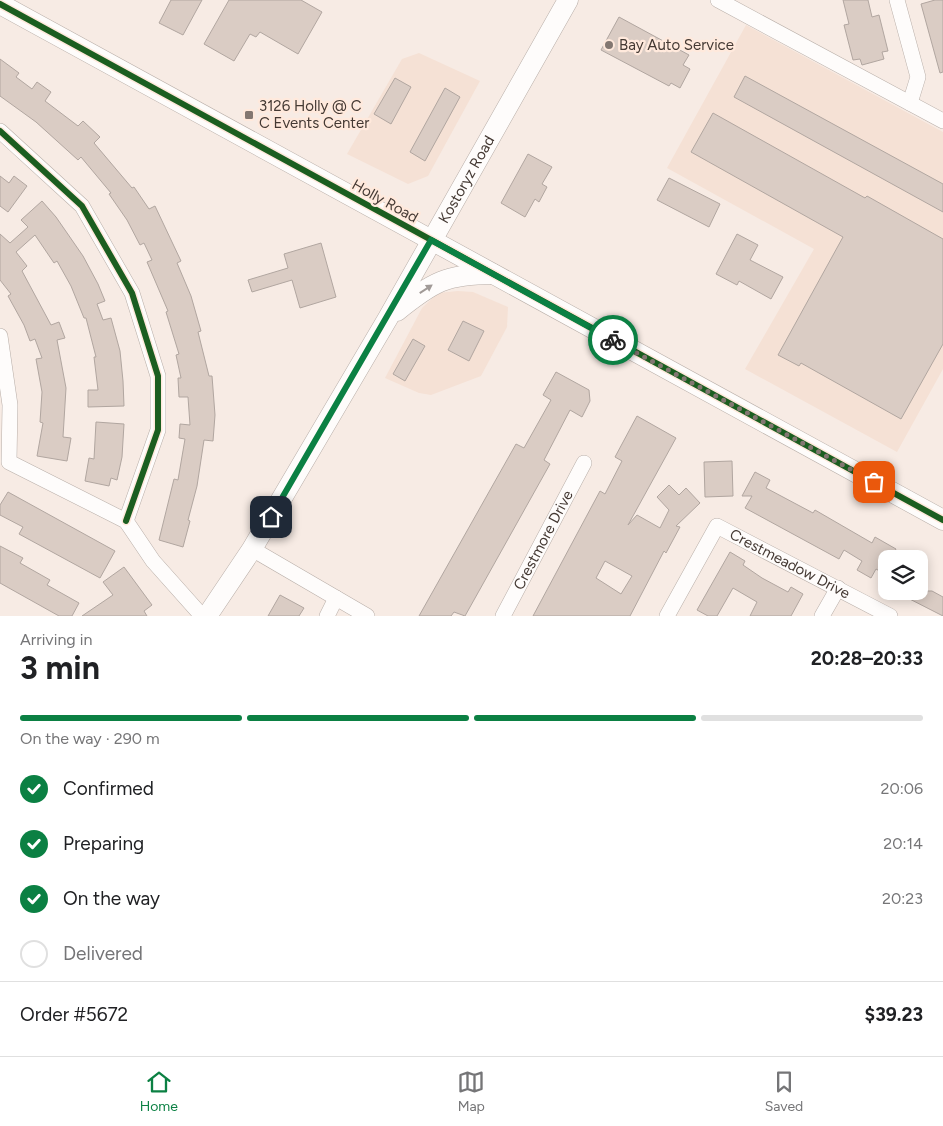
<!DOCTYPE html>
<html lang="en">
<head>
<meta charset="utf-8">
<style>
	:root { --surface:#fff; --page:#f6f6f6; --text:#202124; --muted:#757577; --line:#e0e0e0; --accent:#0b8043 }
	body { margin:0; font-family:Figtree,sans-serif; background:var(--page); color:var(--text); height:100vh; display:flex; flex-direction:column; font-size:19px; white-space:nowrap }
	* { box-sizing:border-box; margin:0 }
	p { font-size:16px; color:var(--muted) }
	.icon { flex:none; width:28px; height:28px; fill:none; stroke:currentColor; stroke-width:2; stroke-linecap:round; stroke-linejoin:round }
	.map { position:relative; height:616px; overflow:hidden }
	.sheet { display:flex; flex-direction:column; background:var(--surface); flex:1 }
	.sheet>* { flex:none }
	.fabs { position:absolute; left:878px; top:550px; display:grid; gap:10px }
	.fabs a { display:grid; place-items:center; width:50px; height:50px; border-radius:10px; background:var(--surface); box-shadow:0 2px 12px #0003; font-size:25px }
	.pin { position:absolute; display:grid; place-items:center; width:42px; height:42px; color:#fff; margin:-21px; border-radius:10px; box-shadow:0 2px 8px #0006 }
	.courier { position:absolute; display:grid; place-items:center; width:50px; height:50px; margin:-25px; border:4px solid #0b8043; border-radius:50%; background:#fff; color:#222; box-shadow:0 1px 6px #0007 }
	.summary em { font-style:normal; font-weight:700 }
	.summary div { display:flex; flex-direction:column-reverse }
	.summary { display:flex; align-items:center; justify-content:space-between; height:85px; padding:0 20px }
	h1 { font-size:32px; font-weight:700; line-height:38px }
	.bar { display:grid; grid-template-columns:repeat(4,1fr); gap:8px 5px; align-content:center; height:60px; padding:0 20px }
	.bar i { height:6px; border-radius:4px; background:var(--line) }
	.bar .on { background:var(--accent) }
	.bar p { grid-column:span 4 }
	.line { display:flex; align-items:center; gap:12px; padding:0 20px; border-top:1px solid var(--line) }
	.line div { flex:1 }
	ol { padding:0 20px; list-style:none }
	li { display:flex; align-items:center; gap:15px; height:55px }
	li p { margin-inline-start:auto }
	li .icon { padding:5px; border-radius:50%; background:var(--accent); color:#fff; stroke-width:4 }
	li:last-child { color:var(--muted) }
	li i { width:28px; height:28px; border:2px solid var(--line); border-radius:50% }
	.tab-bar { display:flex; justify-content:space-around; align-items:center; height:70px; border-top:1px solid var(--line); background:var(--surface); font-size:14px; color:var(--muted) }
	.tab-bar a { display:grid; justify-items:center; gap:2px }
	.tab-bar .on { color:var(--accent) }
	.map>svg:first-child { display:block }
	.built { fill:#f5e1d5 }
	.building { fill:#daccc4; stroke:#b1a6a0; fill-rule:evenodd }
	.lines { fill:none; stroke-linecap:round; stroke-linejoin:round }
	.minor-casing { stroke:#b8aea8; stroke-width:16 }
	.major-casing { stroke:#b8aea8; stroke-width:21 }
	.minor { stroke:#fefcfb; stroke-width:15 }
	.major { stroke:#fefcfb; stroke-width:20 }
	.cycleway-casing { stroke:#ffe9dc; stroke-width:9 }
	.cycleway { stroke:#1b5e20; stroke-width:6 }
	.oneway { fill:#a19a97 }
	.done { stroke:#837771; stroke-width:5; stroke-dasharray:0 9 }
	.route { stroke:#0b8043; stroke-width:6 }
	.poi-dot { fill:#837771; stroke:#ffe9dc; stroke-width:2 }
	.labels { text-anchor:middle; stroke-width:4.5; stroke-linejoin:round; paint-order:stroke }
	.poi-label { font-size:15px; fill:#443933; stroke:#ffe9dc; text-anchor:start }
	.street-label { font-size:15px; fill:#443933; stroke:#ffe9dc }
</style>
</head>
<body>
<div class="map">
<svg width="943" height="616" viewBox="0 0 943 616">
	<rect width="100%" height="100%" fill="#f7ebe4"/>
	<g class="built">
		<polygon points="746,25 943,132 943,369 897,452 745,369 814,249 667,168"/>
		<polygon points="419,53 480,81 428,176 408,184 347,154 402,59"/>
		<polygon points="458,291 473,292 508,307 507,327 481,376 431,395 419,393 385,378 422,308 438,293"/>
	</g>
	<g class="building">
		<polygon points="171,0 202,0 183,35 159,23"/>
		<polygon points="229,0 301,0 322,12 298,54 260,32 256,37 250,34 234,61 204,44"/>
		<polygon points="843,0 868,0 872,17 879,15 888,51 882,52 884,59 862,65 860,59 853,60 844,25 849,24"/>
		<polygon points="935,0 943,0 943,72 940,73 921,4"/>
		<polygon points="619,17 689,55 683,65 690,69 680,88 671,83 669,86 601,50"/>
		<polygon points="0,59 19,73 16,77 32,89 37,82 51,92 45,101 78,126 83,121 100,137 94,143 132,188 134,187 149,209 155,206 181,261 177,263 191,296 201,331 198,332 209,376 212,376 215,415 213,441 204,440 197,486 188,520 190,521 183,547 159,540 174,479 178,480 185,439 179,438 180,424 190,425 188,397 179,397 178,378 181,378 176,355 179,354 166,312 168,311 147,262 152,260 144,243 140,245 127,220 109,194 111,193 81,157 78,160 36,122 0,96"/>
		<polygon points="745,76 943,184 943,212 734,97"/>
		<polygon points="395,78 411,87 391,124 374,114"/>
		<polygon points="445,88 460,97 425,161 410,152"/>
		<polygon points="713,113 865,198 867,196 943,239 943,344 901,419 801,363 799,366 778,355 843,237 691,152"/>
		<polygon points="528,154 552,167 542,184 547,187 539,202 535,199 525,217 501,203"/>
		<polygon points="0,176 9,183 14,176 27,186 8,212 0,206"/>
		<polygon points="669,178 720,204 709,227 657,200"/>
		<polygon points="42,201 56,217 83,256 98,284 105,301 97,304 103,320 111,318 120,351 123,381 124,406 88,407 88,390 98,390 94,357 96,357 86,318 84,318 71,286 57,261 54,263 35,235 16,252 27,266 22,271 51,325 59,322 65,338 57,340 66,388 63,437 71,438 67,461 37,456 43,423 40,422 42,392 36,359 42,358 35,339 30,341 24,325 8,296 11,294 0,280 0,234 10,243 28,227 21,220"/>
		<polygon points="737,234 758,245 750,260 783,277 771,299 739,281 737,285 716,274"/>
		<polygon points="321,243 336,297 300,308 292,280 252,292 248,280 288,268 284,254"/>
		<polygon points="463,321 484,331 469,361 448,350"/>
		<polygon points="413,339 425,346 405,381 393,374"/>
		<polygon points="556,372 589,390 590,401 582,417 570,410 544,460 550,464 465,616 454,612 451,616 419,616 516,444 524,448 551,400 543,395"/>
		<path d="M637,416L676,438L628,525L637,515L660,528L669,510L657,497L669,485L679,495L686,488L700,503L676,526L680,527L666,553L664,551L630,616H533L600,491L605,494L622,461L615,457ZM605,561L632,576L621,594L596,578Z"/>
		<polygon points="96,422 124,424 122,457 117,480 111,478 109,486 85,481 89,458 94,459"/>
		<polygon points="732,461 733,496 705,497 704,462"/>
		<polygon points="755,472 770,480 766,488 813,513 815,510 872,543 875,537 896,549 891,559 886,559 886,567 883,573 876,569 871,578 857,570 862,561 844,550 839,559 745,508 752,496 742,496"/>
		<polygon points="8,492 115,551 100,578 19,534 23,527 0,515 0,505"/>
		<polygon points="0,546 23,558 20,563 50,580 47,585 79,603 72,616 59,616 0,583"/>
		<polygon points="730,552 745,561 743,565 762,578 788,592 791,587 803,594 791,616 750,616 757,602 733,588 717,616 708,616 697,610"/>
		<polygon points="124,567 152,605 144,611 147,616 82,616 113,595 103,582"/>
		<polygon points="894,591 932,591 943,597 943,616"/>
		<polygon points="280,595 304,608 299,616 268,616"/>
	</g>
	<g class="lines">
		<g class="minor-casing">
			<g id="minor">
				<polyline points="718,0 943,121"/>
				<polyline points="897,0 918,77 910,103"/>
				<polyline points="0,131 82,206 132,293 158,376 158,430 126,521"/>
				<polyline points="0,336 10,405 9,462 126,521 153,561 202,616"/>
				<polyline points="252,549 367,616"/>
				<polyline points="327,616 336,598"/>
				<path id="s1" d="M503,616L584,463"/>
				<path id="s2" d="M667,616L717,526L890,616"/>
				<polyline points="822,616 838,588"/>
			</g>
		</g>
		<g class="major-casing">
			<g id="major">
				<polyline points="0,4 943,520"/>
				<path d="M397,311C433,282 446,274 493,274"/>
				<path id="s3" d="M207,616L252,549L388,318L568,0"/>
			</g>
		</g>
		<use href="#minor" class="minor"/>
		<use href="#major" class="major"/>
		<g class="cycleway-casing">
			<g id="cycleway">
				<polyline points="0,4 943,520"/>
				<polyline points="0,131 82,206 132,293 158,376 158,430 126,521"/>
			</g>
		</g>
		<use href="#cycleway" class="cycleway"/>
	</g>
	<defs><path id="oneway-solid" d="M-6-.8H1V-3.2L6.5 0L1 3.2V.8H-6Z" transform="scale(1.25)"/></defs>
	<use class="oneway" href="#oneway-solid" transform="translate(426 289) rotate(-33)"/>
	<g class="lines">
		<polyline class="done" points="613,340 874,482"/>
		<polyline class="route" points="271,517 431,240 613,340"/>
	</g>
	<g class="poi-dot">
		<circle cx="609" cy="45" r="5"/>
		<rect x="244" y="110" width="10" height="10" rx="2.5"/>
	</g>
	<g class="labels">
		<g class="poi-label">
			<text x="619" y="50">Bay Auto Service</text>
			<text x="259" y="111">3126 Holly @ C<tspan x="259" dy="17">C Events Center</tspan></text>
		</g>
		<g class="street-label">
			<text dy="5" stroke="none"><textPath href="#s3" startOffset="508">Kostoryz Road</textPath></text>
			<text transform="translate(385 201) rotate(29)" y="5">Holly Road</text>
			<text dy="5" stroke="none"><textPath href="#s1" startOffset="86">Crestmore Drive</textPath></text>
			<text dy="5" stroke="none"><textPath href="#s2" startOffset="185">Crestmeadow Drive</textPath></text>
		</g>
	</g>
</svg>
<div class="fabs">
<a><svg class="icon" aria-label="layers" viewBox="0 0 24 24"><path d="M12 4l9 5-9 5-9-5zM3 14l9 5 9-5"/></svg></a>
</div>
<div class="pin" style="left:874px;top:482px;background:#ea580c"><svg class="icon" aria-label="bag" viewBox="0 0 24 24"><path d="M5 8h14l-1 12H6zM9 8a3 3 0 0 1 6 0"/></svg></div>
<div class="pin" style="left:271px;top:517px;background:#1f2937"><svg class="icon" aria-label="home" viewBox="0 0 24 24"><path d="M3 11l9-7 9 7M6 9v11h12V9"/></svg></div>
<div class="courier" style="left:613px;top:340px"><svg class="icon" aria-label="bike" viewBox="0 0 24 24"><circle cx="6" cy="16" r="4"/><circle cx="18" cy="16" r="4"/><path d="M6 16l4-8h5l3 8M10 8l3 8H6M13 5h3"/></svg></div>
</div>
<section class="sheet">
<div class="summary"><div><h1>3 min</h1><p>Arriving in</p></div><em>20:28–20:33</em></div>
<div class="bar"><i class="on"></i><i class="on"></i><i class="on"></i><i></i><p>On the way · 290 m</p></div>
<ol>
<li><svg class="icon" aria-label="check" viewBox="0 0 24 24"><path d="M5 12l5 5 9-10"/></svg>Confirmed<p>20:06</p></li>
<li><svg class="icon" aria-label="check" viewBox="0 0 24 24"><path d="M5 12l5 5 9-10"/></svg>Preparing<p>20:14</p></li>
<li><svg class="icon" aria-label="check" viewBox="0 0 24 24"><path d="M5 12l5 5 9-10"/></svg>On the way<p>20:23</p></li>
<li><i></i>Delivered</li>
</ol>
<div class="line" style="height:65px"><div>Order #5672</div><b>$39.23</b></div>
</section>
<nav class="tab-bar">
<a class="on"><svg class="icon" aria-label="home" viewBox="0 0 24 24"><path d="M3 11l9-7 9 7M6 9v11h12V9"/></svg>Home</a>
<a><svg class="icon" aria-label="map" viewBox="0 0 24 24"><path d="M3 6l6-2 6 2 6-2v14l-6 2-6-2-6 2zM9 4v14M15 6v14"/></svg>Map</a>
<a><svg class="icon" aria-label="saved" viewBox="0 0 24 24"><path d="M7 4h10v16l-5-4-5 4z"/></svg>Saved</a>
</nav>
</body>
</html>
